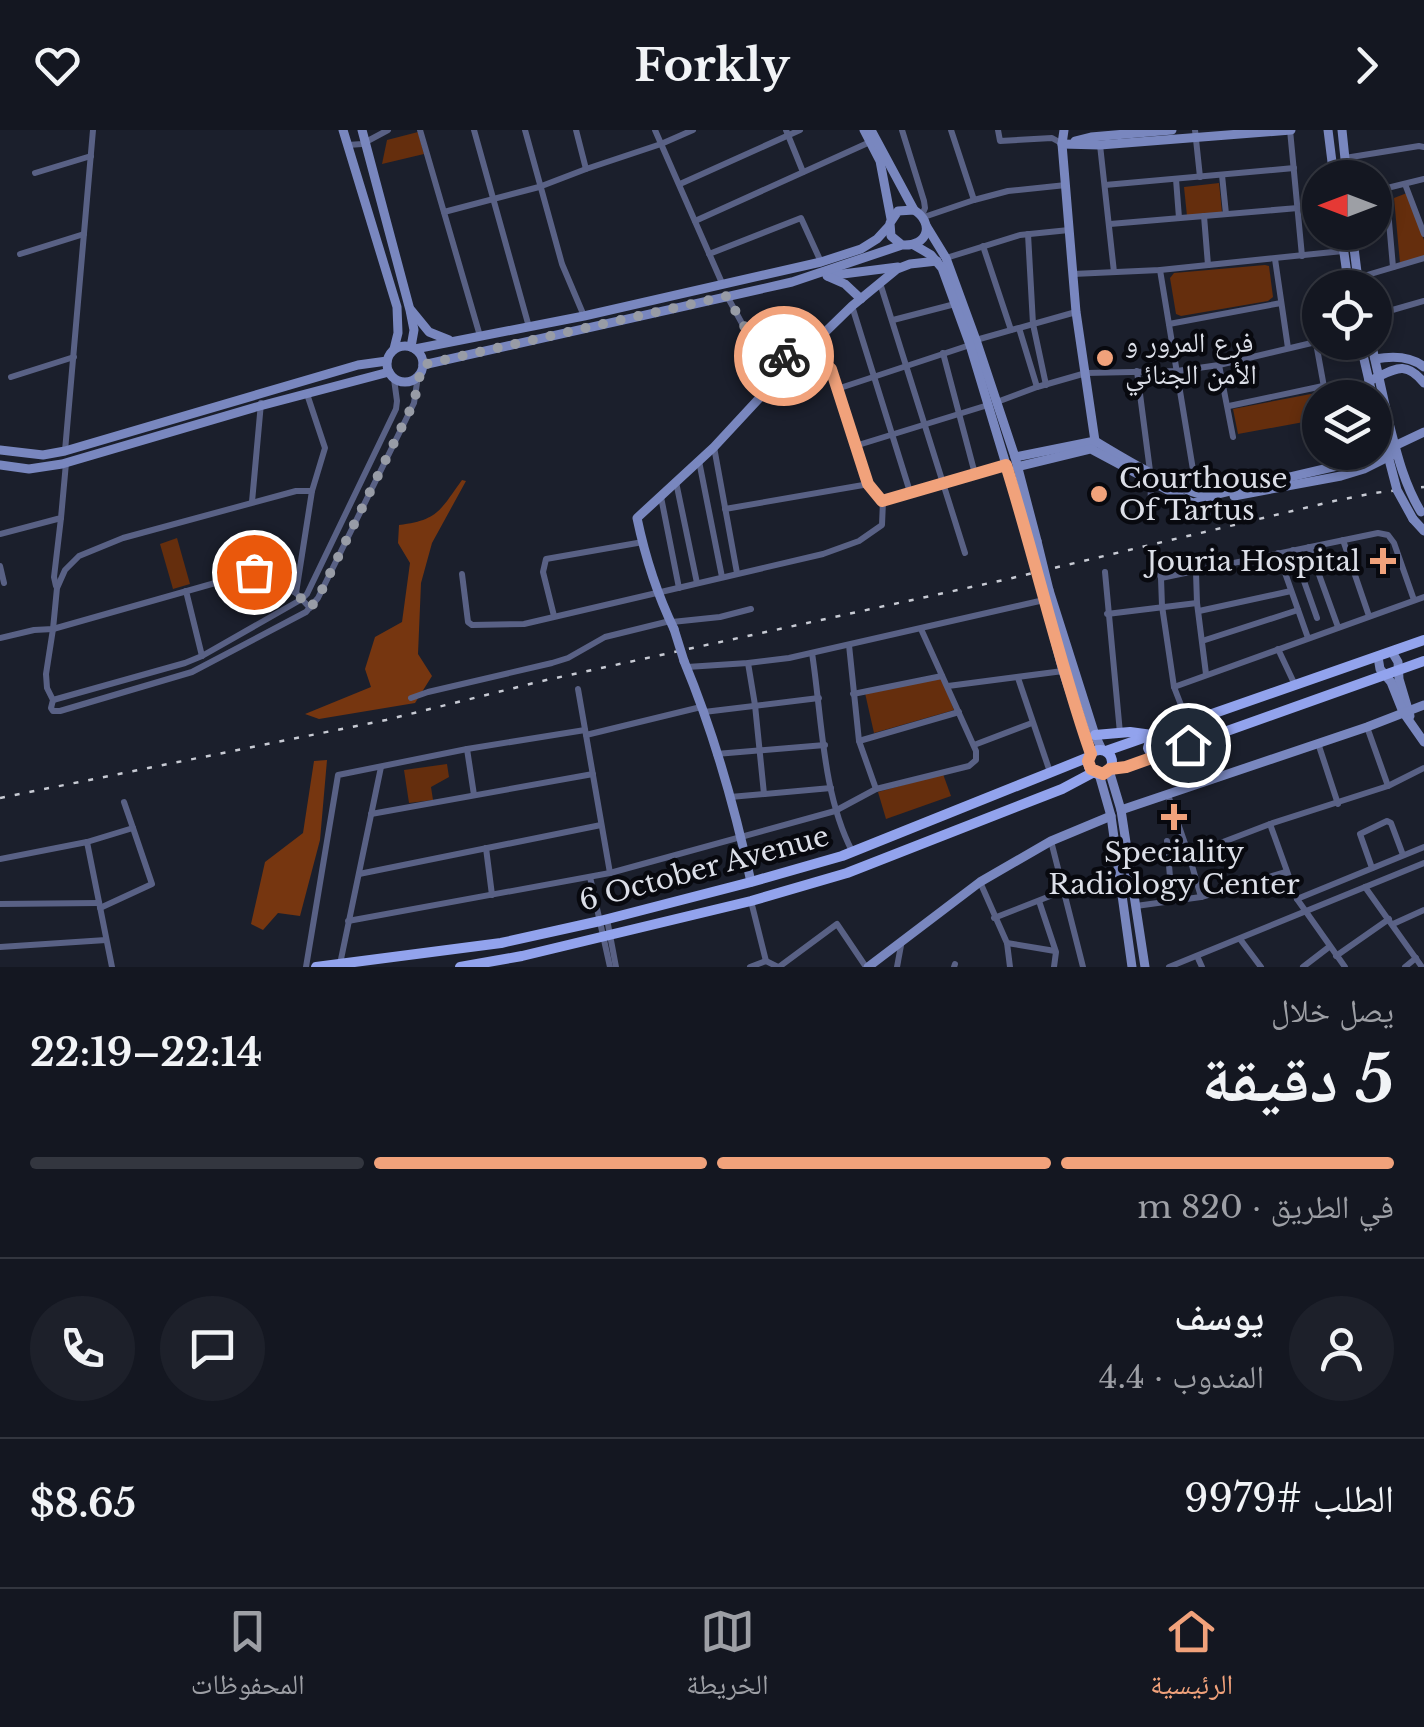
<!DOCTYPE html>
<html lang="ar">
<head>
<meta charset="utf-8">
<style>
	:root { --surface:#141721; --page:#1d202a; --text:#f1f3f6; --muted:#9d9fa5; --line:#33363f; --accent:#f1a27b }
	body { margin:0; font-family:"Libre Baskerville","Noto Naskh Arabic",serif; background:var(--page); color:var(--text); direction:rtl; height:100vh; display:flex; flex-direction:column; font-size:38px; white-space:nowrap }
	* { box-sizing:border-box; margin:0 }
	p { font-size:32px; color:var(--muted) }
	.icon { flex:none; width:55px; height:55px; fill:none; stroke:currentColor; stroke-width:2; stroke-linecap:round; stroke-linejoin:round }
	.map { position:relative; height:837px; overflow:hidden; direction:ltr }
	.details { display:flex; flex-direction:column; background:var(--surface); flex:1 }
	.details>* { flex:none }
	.needle { width:65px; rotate:270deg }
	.buttons { position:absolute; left:1302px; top:30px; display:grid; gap:20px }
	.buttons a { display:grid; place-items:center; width:90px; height:90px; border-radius:50%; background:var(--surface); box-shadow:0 5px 15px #0003,0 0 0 2px var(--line); font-size:50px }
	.pin { position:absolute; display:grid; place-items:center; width:85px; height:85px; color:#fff; margin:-42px; border:5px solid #fff; border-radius:50%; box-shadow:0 2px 10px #0007 }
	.courier { position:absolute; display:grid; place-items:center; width:100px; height:100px; margin:-50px; border:8px solid #f1a27b; border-radius:50%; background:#fff; color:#222; box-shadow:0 2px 12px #0007 }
	.summary em { font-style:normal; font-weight:800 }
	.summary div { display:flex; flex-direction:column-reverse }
	.summary { display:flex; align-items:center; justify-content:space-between; height:170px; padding:0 30px }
	h1 { font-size:65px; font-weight:800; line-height:75px }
	.bar { display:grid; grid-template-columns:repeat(4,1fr); gap:15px 10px; align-content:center; height:120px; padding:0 30px }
	.bar i { height:12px; border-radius:8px; background:var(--line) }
	.bar .selected { background:var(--accent) }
	.bar p { grid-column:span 4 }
	.line { display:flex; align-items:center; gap:25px; padding:0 30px; border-top:2px solid var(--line) }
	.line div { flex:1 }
	.round { display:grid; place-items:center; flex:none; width:105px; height:105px; border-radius:52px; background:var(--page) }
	header { display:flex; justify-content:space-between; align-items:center; height:130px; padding:0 30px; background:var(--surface); font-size:45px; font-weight:800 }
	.dock { display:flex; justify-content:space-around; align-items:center; height:140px; border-top:2px solid var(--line); background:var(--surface); font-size:28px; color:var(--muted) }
	.dock a { display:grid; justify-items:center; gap:5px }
	.dock .selected { color:var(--accent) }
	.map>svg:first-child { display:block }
	.green { fill:#652e0d }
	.forest { fill:#763610 }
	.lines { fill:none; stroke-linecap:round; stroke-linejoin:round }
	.street { stroke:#596185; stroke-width:6 }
	.secondary { stroke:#7987bf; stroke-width:9 }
	.primary { stroke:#92a3ed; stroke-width:10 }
	.rail { stroke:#c7cad3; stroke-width:2.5; stroke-dasharray:5 10; stroke-linecap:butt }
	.secondary-bridge { stroke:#7987bf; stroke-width:9 }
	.done { stroke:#989ca6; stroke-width:10; stroke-dasharray:0 18 }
	.route { stroke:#f1a27b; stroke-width:12 }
	.poi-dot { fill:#f1a27b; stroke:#08090f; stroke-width:4 }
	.labels { text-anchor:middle; stroke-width:9; stroke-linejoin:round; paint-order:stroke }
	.poi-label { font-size:28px; fill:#dcdfe8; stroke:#08090f; text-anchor:start }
	.street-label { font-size:28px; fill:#dcdfe8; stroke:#08090f }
</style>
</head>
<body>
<header><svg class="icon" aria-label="forward" viewBox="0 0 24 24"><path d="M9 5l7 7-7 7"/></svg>Forkly<svg class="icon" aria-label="heart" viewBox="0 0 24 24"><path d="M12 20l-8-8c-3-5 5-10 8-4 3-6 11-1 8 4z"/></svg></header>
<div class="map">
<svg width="1424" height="837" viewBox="0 0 1424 837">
	<rect width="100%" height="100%" fill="#1b1f2c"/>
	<g class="green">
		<polygon points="418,2 424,24 382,34 387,10"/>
		<polygon points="1219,53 1222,82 1187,86 1184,57"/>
		<polygon points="1407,63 1424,110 1424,126 1400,133 1394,68"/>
		<polygon points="1265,135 1269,136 1273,167 1268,171 1181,186 1176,184 1170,148 1174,143"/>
		<polygon points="1316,263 1320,263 1320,289 1238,304 1233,279"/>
		<polygon points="177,408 190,454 173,459 160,414"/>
		<polygon points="941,547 954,580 874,603 865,563"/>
		<polygon points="447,634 449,647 431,657 433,670 409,673 404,640"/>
		<polygon points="943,644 951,666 886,689 878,662"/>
	</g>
	<g class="forest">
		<path d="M462,350L466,351L432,413L421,453L418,524L432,546L415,573L319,589L305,584L371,557L365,539L375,507L402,492L410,433L398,413L399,395C439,390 440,380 462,350Z"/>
		<polygon points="327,630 320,710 300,786 278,783 263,800 251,794 265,732 303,703 314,631"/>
	</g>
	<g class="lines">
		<g class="street">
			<polyline points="420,0 480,206"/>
			<polyline points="474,0 529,197"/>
			<polyline points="525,0 562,134 584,186"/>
			<polyline points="576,0 586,39"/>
			<polyline points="655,0 722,153"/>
			<polyline points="786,0 803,42"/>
			<polyline points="902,0 924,71 925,78 922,85"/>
			<polyline points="951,0 974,70"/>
			<polyline points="998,0 1000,11 1052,8 1061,13"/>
			<polyline points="1195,0 1200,47"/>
			<polyline points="1290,0 1302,126"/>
			<polyline points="348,15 362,14 388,0"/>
			<polyline points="1100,15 1114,142"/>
			<polyline points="1345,28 1419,16 1424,17"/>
			<polyline points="35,43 91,26"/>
			<polyline points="1222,45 1226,84"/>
			<polyline points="1176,49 1179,88"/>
			<polyline points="680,54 800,0"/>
			<polyline points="1405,54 1424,104"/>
			<polyline points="1105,55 1294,38"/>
			<polyline points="1386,58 1393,137"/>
			<polyline points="1375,61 1424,49"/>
			<polyline points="444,82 539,57 586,39 661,14 693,0"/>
			<polyline points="1204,86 1208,135"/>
			<polyline points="924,87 974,70 1008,61 1066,55"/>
			<polyline points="695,91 870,12"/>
			<polyline points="1110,94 1298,78"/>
			<polyline points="1028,104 1033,194 1046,255"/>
			<polyline points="983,116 1011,200"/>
			<polyline points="20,124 84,104"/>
			<polyline points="709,124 801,88 821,132"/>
			<polyline points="946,128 1020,105 1069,100"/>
			<polyline points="1275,129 1288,218"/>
			<polyline points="1160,140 1197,364"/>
			<polyline points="1073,144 1160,140 1343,121"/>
			<polyline points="1357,148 1424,128"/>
			<polyline points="880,153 965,423"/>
			<polyline points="727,166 750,208 777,249"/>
			<polyline points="852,176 910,362"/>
			<polyline points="1375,185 1424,171"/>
			<polyline points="893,190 955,174"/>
			<polyline points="1169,194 1281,173"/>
			<polyline points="1019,198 1037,257"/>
			<polyline points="976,210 1076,182"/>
			<polyline points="1316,213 1326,268"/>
			<polyline points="943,223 975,344"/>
			<polyline points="761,224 799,227"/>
			<polyline points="1219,235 1233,307"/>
			<polyline points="1137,241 1150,341"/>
			<polyline points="11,247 74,227"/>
			<polyline points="837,259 970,215"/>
			<polyline points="307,264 325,318 312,361"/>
			<polyline points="997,272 1037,257 1086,243 1177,241 1219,235 1320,211"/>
			<polyline points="1229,276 1323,256"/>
			<polyline points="855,316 988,275"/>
			<polyline points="714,317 737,443"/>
			<polyline points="65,321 93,0"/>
			<polyline points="1337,322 1340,335"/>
			<polyline points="699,331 722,447"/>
			<polyline points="676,352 697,453"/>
			<polyline points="661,367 679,458"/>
			<polyline points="883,371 1006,335"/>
			<polyline points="252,372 261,273"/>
			<polyline points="725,379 869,354"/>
			<polyline points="1150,389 1151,353"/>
			<polyline points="0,404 61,388 66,333"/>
			<polyline points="1343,410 1369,486"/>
			<polyline points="1309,417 1338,497"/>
			<polyline points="1293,420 1317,488"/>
			<polyline points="1278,423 1308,508"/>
			<polyline points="1155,429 1161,448 1162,476 1174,557 1188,593"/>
			<polyline points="0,436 4,453"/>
			<polyline points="1105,442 1120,603"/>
			<polyline points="1196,442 1197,473 1206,544"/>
			<polyline points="462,444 468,492 472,495 524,494 823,424 859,411 882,395 883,371 869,354 831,239 808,219"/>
			<polyline points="1161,448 1378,403 1388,405 1394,413 1414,470"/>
			<polyline points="56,456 54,447 61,388"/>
			<polyline points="186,461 202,526"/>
			<polyline points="310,478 296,463 312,361 296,361 123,408 79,426 65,440 57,458 53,499 46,544 47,558 53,570 51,578 53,581 60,581 192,542 306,482 318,468 414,273 418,246"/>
			<polyline points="1199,481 1291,461"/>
			<polyline points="1107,484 1197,473"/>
			<polyline points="554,486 543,442 546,429 643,412"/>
			<polyline points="672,492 720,487 751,479"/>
			<polyline points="0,508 34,500 53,499 254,442 296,463"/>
			<polyline points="1202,511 1298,480"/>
			<polyline points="849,515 859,611 876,659"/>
			<polyline points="1278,519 1295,555"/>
			<path d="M812,523C822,587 822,663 852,721"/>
			<polyline points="748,533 755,575 764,664"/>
			<polyline points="687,537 748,533 789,528 1044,470"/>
			<polyline points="1018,548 1050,642"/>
			<polyline points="948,556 1063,541"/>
			<polyline points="1174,557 1424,467"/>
			<polyline points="578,559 610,743"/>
			<polyline points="853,564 942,546"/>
			<polyline points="411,568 428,562 552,533 568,528 605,507 670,491"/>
			<polyline points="53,570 185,533 202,526 302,469 307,464 396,279 397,271 394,249"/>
			<polyline points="704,582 819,568"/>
			<polyline points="1367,597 1388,656"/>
			<polyline points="586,605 701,577"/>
			<polyline points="859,611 959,582"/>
			<polyline points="1318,613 1338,674"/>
			<polyline points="974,615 1032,593"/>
			<polyline points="467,619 474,665"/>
			<polyline points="716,624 825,615"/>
			<polyline points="1168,665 1189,725 1201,767"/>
			<polyline points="730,667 831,658"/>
			<polyline points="124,672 133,698"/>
			<polyline points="371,684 593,644"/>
			<polyline points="1270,694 1297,769 1345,837"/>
			<polyline points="1051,711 1083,837"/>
			<polyline points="1167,711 1172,771"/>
			<polyline points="87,712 133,698 152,754 100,778"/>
			<polyline points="486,718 492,765"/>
			<polyline points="1189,725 1270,694 1388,656 1424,638"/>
			<polyline points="0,729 87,712 112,837"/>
			<polyline points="1372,738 1360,704 1387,691 1391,693 1403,725"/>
			<polyline points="359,744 601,695"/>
			<polyline points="590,747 610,837"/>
			<polyline points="980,752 1007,813 1010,837"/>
			<polyline points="1365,757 1422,837"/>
			<polyline points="1297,769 1424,717"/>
			<polyline points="751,771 766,831"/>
			<polyline points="1039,771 1056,822 1054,837"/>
			<polyline points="0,774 99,773"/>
			<polyline points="1136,776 1201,767 1286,742"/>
			<polyline points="994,788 1063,761"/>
			<polyline points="607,789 616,837"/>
			<polyline points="348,791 610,743 835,681 876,659 969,636 976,630 976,621 921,499"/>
			<polyline points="1393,794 1424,780"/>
			<polyline points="1240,809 1261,837"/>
			<polyline points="1007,813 1055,821"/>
			<polyline points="0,817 106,810"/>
			<polyline points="1197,826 1202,837"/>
			<polyline points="1336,826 1389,789"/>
			<polyline points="340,834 381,637"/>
			<polyline points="306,837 338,645 467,619 585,600"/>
			<polyline points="750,837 766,831 778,837"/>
			<polyline points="779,837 837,794 866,837"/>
			<polyline points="897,837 902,810"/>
			<polyline points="954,837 955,834"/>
			<polyline points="1169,837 1424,733"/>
			<polyline points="1303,837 1329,817"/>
			<polyline points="1405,837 1416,828"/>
		</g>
		<g class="secondary">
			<polyline points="343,0 397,177 398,203 394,219"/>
			<polyline points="362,0 410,180 414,200 411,217"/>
			<polyline points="864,0 880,31 891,89"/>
			<polyline points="871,0 914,80"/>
			<polyline points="1064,0 1062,14 1076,182 1095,311 1093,315"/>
			<polyline points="1328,0 1334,48"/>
			<polyline points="1342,0 1347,48"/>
			<polyline points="1075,11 1091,7 1172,0"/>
			<polyline points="1062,14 1100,15 1291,0"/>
			<polyline points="927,97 946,128 976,210 1015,327 1037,411"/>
			<polyline points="1341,102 1349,158"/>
			<polyline points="1352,102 1359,158"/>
			<polyline points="914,115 931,125 942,138 970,215 1030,414"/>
			<polyline points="827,146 898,137"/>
			<polyline points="829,147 845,154 861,169"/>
			<polyline points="411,180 429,202 449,210"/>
			<polyline points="1360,212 1373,268"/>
			<polyline points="1371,212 1389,293"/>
			<circle cx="405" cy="234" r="18"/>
			<polyline points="415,219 584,186 821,132 861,119 877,109 889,96"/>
			<path d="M1375,229C1391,226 1411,226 1424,237"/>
			<path d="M423,235L792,152L902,115C928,117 935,93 914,80L898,81L890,93L891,106L902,115"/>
			<path d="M1369,251C1393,241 1404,228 1424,253"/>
			<polyline points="1375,274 1380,295"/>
			<polyline points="0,320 43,325 65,321 358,235 387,231"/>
			<path d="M1015,327L1095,311C1125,329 1175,360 1209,366L1367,329L1424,302"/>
			<polyline points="0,335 29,339 62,334 256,277 389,242"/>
			<polyline points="1017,337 1091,319 1192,373 1213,370"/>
			<polyline points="1234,366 1341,346 1364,339 1392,325"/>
			<polyline points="1413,389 1424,401"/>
			<polyline points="1049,460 1095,605 1102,620"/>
			<polyline points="1042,461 1063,541 1091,624"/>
			<path d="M674,499C657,464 645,426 637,388L714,317L777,249L852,176L897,139L910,134L937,131"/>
			<polyline points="1392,522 1398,532 1399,549 1410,586"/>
			<polyline points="1378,527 1380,539 1391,552 1403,582 1424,612"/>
			<path d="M684,531C713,601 735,678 751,752"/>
			<polyline points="1109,640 1121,680 1145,837"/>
			<polyline points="1099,644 1111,686 1132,837"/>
			<polyline points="1121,680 1367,597 1424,575"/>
			<polyline points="868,837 980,752 1051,711 1111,686"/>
		</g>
		<g class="primary">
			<polyline points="1095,605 1130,602 1152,605 1148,618 1153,627"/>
			<circle cx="1100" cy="632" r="12"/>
			<polyline points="1106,621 1424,510"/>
			<polyline points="1111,639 1126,637 1424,531"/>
			<polyline points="316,837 501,813 600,791 751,752 842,726 1089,627"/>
			<polyline points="460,837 522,826 751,771 847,743 1062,659 1094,642"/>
		</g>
		<polyline class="rail" points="0,668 386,590 542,551 1008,449 1334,371 1374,363 1424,357"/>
		<g class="secondary-bridge">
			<path d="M1389,293C1397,324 1404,354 1421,382"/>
			<polyline points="1380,295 1397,360 1413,389"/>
			<polyline points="1037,411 1049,460"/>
			<polyline points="1030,414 1042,461"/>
			<polyline points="674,499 684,531"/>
		</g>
	</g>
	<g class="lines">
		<polyline class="done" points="254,442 296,463 310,478 318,468 414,272 422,235 727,166 760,224 784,226"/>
		<path class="route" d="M784,226L800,227L808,219L831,239L868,354L882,371L1006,335C1036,431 1058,529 1091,624L1088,631L1091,639L1103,644L1110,639L1126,637L1188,615"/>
	</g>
	<g class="poi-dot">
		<circle cx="1105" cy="228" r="10"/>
		<circle cx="1099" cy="364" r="10"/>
		<path d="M1378 416h10v10h10v10h-10v10h-10v-10h-10v-10h10z"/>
		<path d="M1169 672h10v10h10v10h-10v10h-10v-10h-10v-10h10z"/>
	</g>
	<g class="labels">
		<g class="poi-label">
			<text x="1125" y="222">فرع المرور و<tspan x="1125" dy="32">الأمن الجنائي</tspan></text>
			<text x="1119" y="358">Courthouse<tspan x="1119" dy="32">Of Tartus</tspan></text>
			<text x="1360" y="441" text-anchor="end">Jouria Hospital</text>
			<text x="1174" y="732" text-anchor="middle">Speciality<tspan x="1174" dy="32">Radiology Center</tspan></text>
		</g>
		<g class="street-label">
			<text transform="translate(704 738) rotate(-15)" y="10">6 October Avenue</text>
		</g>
	</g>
</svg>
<div class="buttons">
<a><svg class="needle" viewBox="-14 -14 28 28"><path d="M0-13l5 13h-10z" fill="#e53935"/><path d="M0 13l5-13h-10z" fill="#9d9fa5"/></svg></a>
<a><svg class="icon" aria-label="locate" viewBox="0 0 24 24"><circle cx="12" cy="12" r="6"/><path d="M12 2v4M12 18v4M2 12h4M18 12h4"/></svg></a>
<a><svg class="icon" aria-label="layers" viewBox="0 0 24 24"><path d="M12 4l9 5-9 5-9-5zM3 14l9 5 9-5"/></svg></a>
</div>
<div class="pin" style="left:254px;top:442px;background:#ea580c"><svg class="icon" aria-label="bag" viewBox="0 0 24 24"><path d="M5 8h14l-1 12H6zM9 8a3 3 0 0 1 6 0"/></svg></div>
<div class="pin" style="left:1188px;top:615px;background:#1f2937"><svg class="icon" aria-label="home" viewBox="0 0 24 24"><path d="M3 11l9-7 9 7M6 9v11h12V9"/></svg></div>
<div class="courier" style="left:784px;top:226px"><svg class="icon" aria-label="bike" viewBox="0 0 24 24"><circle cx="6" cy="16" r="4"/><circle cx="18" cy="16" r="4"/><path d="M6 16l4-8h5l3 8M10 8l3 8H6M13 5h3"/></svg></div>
</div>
<section class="details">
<div class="summary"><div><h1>5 دقيقة</h1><p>يصل خلال</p></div><em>22:14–22:19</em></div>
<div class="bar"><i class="selected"></i><i class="selected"></i><i class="selected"></i><i></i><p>في الطريق · 820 m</p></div>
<div class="line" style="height:180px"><a class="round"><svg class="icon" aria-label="person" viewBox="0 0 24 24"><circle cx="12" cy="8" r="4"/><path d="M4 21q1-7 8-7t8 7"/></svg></a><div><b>يوسف</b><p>المندوب · 4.4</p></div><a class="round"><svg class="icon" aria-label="chat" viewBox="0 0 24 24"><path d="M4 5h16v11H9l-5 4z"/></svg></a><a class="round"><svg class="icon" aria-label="phone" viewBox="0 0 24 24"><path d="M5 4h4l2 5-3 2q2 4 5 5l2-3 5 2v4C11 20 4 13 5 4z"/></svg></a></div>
<div class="line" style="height:130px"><div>الطلب #9979</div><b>$8.65</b></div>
</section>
<nav class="dock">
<a class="selected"><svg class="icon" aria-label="home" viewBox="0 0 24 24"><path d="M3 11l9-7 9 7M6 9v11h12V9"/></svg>الرئيسية</a>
<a><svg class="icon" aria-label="map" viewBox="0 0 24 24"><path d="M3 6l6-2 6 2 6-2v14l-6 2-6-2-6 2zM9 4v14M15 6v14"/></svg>الخريطة</a>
<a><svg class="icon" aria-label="saved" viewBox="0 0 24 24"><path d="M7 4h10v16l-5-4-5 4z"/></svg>المحفوظات</a>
</nav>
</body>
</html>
